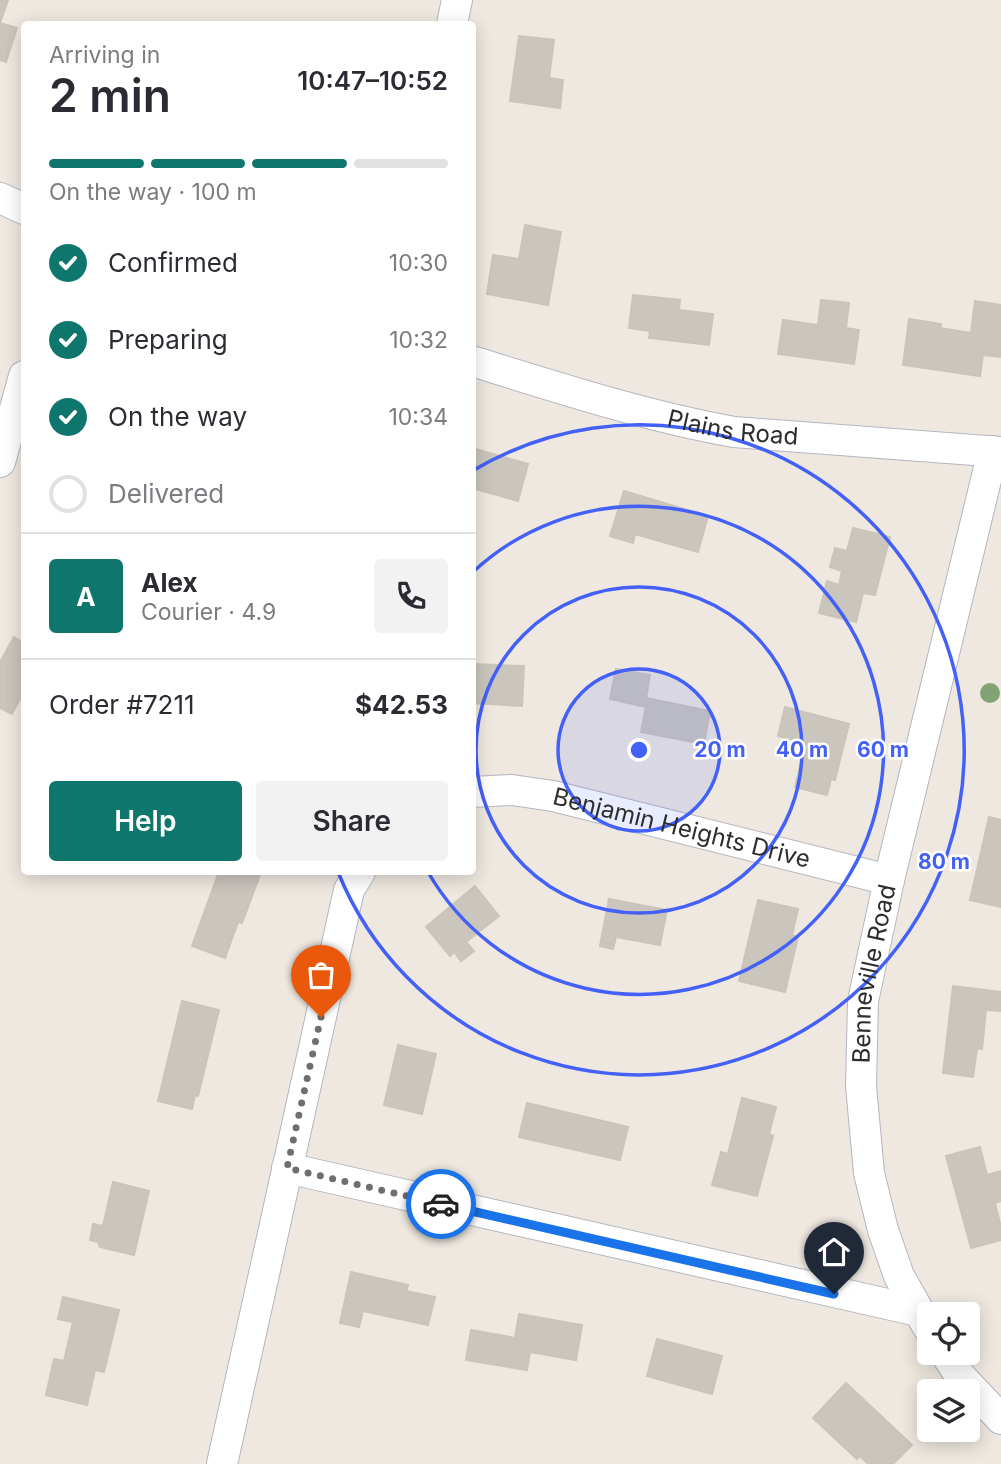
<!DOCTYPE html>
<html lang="en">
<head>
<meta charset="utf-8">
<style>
	:root { --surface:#fff; --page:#f2f2f3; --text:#2b2b33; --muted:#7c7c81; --line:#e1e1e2; --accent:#0f766e }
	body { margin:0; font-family:Inter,sans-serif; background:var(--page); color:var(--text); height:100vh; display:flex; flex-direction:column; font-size:26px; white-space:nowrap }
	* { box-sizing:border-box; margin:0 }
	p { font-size:23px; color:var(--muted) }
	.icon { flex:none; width:38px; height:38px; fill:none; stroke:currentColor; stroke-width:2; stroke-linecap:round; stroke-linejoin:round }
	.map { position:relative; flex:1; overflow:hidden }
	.sheet { position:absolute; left:21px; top:21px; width:455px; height:854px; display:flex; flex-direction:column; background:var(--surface); border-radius:7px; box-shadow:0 4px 18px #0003 }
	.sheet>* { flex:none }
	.fabs { position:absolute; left:917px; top:1302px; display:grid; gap:14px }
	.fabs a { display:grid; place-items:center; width:63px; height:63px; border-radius:7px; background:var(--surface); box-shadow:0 4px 18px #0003; font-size:35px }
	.pin { position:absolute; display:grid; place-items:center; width:60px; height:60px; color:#fff; margin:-72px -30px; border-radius:50% 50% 50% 0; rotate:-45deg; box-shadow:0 0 7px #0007 }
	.pin .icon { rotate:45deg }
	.courier { position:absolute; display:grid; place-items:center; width:70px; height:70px; margin:-35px; border:5px solid #1a73e8; border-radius:50%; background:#fff; color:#222; box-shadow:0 2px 9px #0007 }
	.overview em { font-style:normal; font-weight:600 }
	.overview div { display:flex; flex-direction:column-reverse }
	.overview { display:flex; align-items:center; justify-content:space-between; height:119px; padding:0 28px }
	h1 { font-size:46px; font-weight:600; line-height:52px }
	.bar { display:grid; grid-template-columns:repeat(4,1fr); gap:10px 7px; align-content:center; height:84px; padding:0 28px }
	.bar i { height:9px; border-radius:5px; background:var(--line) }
	.bar .active { background:var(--accent) }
	.bar p { grid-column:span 4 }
	.line { display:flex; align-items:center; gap:18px; padding:0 28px; border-top:2px solid var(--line) }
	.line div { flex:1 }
	.round { display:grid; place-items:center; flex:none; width:74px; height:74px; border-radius:7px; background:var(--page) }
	ol { padding:0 28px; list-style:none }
	li { display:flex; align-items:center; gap:21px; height:77px }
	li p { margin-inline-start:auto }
	li .icon { padding:7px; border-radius:50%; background:var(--accent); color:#fff; stroke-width:4 }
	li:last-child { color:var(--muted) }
	li i { width:38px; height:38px; border:4px solid var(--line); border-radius:50% }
	.button { display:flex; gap:14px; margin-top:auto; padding:14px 28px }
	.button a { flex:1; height:80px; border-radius:7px; background:var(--accent); color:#fff; font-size:28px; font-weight:600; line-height:80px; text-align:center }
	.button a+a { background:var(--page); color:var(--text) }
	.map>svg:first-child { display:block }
	.building { fill:#cac6be; stroke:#cac4b9; stroke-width:2 }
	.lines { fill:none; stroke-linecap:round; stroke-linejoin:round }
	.minor-casing { stroke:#b3b6c0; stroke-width:32 }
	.minor { stroke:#fff; stroke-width:30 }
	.tree { fill:#82a374 }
	.done { stroke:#716e6c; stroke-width:7; stroke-dasharray:0 12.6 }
	.route { stroke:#1a73e8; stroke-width:9 }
	.ring { fill:none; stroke:#4360f8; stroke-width:3.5 }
	.labels { text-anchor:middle; stroke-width:5; stroke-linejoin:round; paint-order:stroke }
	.street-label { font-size:24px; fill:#2d2d2d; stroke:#fff }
	.centre { fill:#4360f8; stroke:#fff; stroke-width:3.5 }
	.ring-label { font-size:21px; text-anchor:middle; font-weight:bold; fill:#4360f8; stroke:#fff; stroke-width:5; stroke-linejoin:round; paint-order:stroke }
</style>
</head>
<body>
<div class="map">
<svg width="1001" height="1464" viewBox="0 0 1001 1464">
	<rect width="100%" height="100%" fill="#eee8e0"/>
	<g class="building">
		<polygon points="0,0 8,0 0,23 17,28 6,62 0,60"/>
		<polygon points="519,36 554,40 549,78 563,80 560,108 510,101"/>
		<polygon points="525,225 561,232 548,305 487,294 493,255 519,259"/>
		<polygon points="633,295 680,300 679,310 713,314 709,345 649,338 650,331 629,328"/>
		<polygon points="821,300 849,303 846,328 859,330 854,364 778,354 783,320 818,325"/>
		<polygon points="975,301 1001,305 1000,357 983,355 980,376 903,365 909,319 941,324 940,328 971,333"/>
		<polygon points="472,448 528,464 518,501 472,488"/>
		<polygon points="624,491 708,516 698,552 635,534 633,543 610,536"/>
		<polygon points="853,528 890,537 875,595 863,593 856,622 819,613 827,581 839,585 842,571 830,567 835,548 847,551"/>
		<polygon points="14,637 24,643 24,691 12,714 0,708 0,662"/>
		<polygon points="472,664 524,666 522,706 472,703"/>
		<polygon points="616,669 650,675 646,698 710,711 704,744 641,732 646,707 610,699"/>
		<polygon points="785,707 849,724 835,780 831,779 827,795 795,787 806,743 778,736"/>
		<polygon points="989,817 1001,820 1001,907 970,900"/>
		<polygon points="219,872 261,872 242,923 238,922 225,958 192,946"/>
		<polygon points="475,886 499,916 466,942 474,951 461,961 454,952 450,956 426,927"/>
		<polygon points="609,899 667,910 660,945 616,937 613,949 600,946"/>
		<polygon points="758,900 798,909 792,935 798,937 785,992 739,981"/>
		<polygon points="953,986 1001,992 1001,1011 986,1010 982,1049 977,1048 973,1077 943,1073"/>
		<polygon points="182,1001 219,1010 198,1096 195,1095 192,1109 158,1101"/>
		<polygon points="398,1045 436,1054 422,1114 384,1105"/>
		<polygon points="742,1098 776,1107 769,1134 773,1136 757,1196 712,1185 721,1152 728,1154"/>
		<polygon points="527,1103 628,1127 620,1160 519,1137"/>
		<polygon points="980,1147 987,1175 1001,1171 1001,1201 995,1203 1001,1227 1001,1240 971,1248 946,1156"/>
		<polygon points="113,1182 149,1191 134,1255 100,1247 98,1242 90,1240 93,1224 103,1226"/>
		<polygon points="351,1272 408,1285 406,1291 435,1297 428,1325 363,1311 359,1327 340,1323"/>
		<polygon points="63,1297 119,1310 104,1372 95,1370 87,1405 46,1395 54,1359 64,1361 73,1322 58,1319"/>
		<polygon points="519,1314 582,1325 576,1360 530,1352 527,1370 466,1360 471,1330 515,1338"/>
		<polygon points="657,1339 722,1356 712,1394 647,1376"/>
		<polygon points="846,1383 912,1445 893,1464 868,1464 860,1456 857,1459 813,1418"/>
	</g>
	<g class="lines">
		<g class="minor-casing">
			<g id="minor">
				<polyline points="452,24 457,0"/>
				<polyline points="0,198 24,209"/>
				<path id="s1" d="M472,361C559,388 645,416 734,432L1001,452"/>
				<polyline points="0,462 24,376"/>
				<path id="s2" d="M472,792L512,790L553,796L889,880"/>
				<polyline points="287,1168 918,1311"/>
				<path id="s3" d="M929,1329L899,1276L883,1230L869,1173L861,1086L863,1001L889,880L993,451"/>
				<polyline points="945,1353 961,1377 1001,1419"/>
				<polyline points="222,1464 349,890 360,872"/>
			</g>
		</g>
		<use href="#minor" class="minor"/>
	</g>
	<circle class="tree" cx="990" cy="693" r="10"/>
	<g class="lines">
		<polyline class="done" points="321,1017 287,1168 441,1204"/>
		<polyline class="route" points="441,1204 834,1294"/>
	</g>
	<circle cx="639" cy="750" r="81" fill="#4360f8" fill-opacity=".12"/>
	<g class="ring">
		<circle cx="639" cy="750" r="81"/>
		<circle cx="639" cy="750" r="163"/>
		<path d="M473 572A244 244 0 1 1 428 872"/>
		<path d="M474 470A325 325 0 1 1 338 872"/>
	</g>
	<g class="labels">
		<g class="street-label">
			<text dy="8" stroke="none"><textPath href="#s1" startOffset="270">Plains Road</textPath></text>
			<text dy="8" stroke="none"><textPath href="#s2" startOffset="214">Benjamin Heights Drive</textPath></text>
			<text dy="8" stroke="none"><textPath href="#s3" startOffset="369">Benneville Road</textPath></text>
		</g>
	</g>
	<circle cx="639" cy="750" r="10" class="centre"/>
	<g class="ring-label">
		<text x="720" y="757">20 m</text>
		<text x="802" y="757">40 m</text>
		<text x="883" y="757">60 m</text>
		<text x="944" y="869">80 m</text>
	</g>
</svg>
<div class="fabs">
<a><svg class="icon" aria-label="locate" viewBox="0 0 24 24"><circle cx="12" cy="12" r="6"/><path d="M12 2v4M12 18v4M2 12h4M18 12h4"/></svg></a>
<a><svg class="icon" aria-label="layers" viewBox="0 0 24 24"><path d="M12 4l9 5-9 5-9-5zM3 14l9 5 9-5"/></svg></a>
</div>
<div class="pin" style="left:321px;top:1017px;background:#ea580c"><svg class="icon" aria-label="bag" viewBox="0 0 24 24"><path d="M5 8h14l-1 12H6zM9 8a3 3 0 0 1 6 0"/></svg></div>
<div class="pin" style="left:834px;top:1294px;background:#1f2937"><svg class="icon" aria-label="home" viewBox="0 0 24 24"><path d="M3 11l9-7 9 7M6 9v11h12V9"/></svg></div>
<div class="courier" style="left:441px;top:1204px"><svg class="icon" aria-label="car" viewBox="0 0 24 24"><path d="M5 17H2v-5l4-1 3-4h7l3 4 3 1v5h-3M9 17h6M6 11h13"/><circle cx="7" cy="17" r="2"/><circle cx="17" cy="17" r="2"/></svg></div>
<section class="sheet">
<div class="overview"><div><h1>2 min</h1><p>Arriving in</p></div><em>10:47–10:52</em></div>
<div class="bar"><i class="active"></i><i class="active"></i><i class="active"></i><i></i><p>On the way · 100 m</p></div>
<ol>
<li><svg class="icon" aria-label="check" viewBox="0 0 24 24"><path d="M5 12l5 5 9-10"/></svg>Confirmed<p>10:30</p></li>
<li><svg class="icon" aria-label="check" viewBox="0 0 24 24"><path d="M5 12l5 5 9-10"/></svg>Preparing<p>10:32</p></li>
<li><svg class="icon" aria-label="check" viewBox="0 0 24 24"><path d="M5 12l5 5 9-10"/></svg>On the way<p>10:34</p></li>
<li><i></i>Delivered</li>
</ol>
<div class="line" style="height:126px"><b class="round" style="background:var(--accent);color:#fff">A</b><div><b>Alex</b><p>Courier · 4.9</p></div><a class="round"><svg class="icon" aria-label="phone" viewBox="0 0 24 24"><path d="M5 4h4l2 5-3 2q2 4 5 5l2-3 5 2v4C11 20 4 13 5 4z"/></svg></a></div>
<div class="line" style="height:91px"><div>Order #7211</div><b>$42.53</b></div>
<div class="button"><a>Help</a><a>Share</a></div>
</section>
</div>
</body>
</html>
